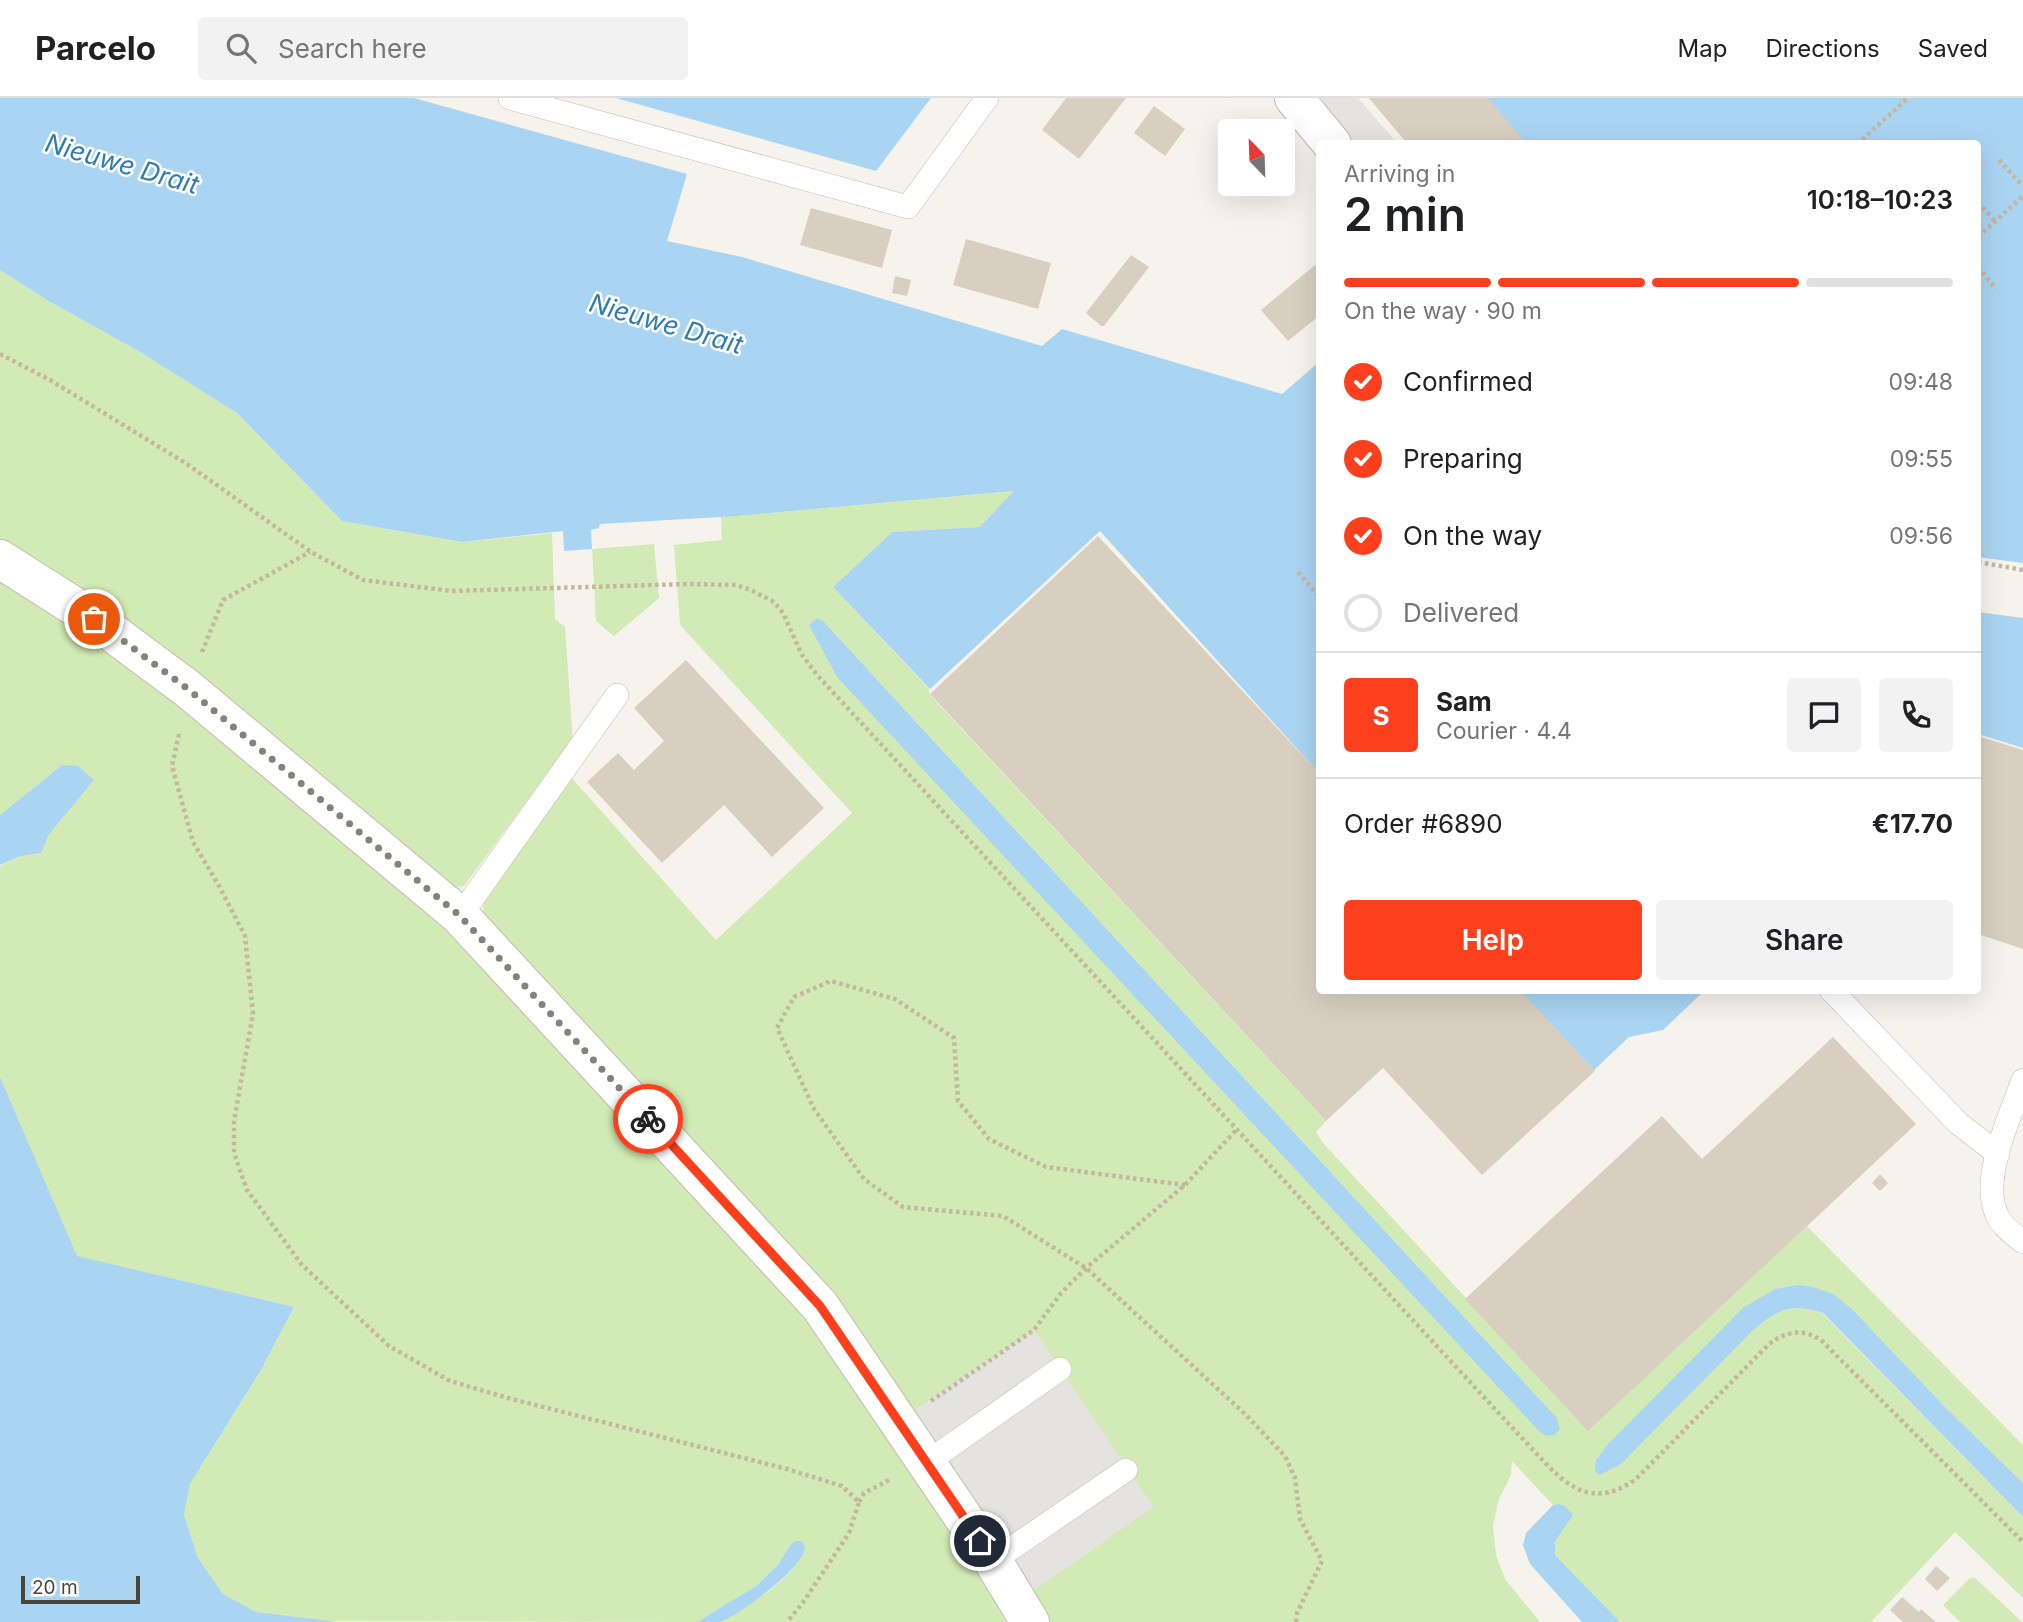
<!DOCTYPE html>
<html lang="en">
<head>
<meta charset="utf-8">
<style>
	:root { --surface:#fff; --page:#f2f2f2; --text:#202124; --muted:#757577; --line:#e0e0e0; --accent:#fc3f1d }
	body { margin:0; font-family:Inter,sans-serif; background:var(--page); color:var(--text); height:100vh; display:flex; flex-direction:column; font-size:26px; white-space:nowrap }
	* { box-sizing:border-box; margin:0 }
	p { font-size:23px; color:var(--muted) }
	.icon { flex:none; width:38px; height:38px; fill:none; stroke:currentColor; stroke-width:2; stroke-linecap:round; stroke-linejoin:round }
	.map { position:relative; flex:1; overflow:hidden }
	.side { position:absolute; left:1316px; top:42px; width:665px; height:854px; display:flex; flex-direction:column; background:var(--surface); border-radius:7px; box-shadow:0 7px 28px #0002 }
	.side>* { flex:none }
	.needle { width:46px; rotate:337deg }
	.tools { position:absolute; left:1218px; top:21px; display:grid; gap:14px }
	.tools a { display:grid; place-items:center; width:77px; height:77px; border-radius:7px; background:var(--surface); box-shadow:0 7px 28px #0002; font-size:35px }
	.scale { position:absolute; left:21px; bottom:18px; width:119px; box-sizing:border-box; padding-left:7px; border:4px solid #4b4439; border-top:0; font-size:19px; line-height:24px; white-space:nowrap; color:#4b4439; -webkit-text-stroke:5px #fff; paint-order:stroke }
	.pin { position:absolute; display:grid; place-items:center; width:60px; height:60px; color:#fff; margin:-30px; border:4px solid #fff; border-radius:50%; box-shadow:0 2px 7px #0007 }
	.courier { position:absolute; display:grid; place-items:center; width:70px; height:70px; margin:-35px; border:5px solid #fc3f1d; border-radius:50%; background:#fff; color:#222; box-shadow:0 2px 9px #0007 }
	.head em { font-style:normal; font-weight:600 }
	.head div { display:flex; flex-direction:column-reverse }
	.head { display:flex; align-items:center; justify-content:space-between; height:119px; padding:0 28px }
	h1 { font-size:46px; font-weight:600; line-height:52px }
	.bar { display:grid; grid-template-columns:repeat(4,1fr); gap:10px 7px; align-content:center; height:84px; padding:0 28px }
	.bar i { height:9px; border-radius:5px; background:var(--line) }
	.bar .current { background:var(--accent) }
	.bar p { grid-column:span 4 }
	.line { display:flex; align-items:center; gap:18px; padding:0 28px; border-top:2px solid var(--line) }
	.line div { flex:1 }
	.round { display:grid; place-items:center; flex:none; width:74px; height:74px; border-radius:7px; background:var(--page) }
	ol { padding:0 28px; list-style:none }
	li { display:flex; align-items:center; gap:21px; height:77px }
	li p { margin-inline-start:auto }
	li .icon { padding:7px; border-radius:50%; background:var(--accent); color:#fff; stroke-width:4 }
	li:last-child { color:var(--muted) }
	li i { width:38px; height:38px; border:4px solid var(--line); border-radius:50% }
	.primary-button { display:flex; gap:14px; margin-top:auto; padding:14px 28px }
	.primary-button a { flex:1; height:80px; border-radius:7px; background:var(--accent); color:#fff; font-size:28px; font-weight:600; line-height:80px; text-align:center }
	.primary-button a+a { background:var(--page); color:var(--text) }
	header { display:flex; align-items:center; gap:42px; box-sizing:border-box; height:98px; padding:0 35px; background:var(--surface); border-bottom:2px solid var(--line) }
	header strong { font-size:33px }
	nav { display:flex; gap:38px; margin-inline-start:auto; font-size:24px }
	.search { width:490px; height:63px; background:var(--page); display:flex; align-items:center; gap:18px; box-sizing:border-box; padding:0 24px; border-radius:7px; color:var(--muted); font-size:26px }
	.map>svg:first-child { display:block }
	.green { fill:#d2eab5; fill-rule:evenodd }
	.parking { fill:#e5e3e0 }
	.water { fill:#a9d4f2 }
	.building { fill:#d8cfc1 }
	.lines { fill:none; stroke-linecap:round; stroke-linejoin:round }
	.lane-casing { stroke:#c2bbae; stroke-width:24 }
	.street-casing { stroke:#c2bbae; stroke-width:40 }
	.path { stroke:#c4b79f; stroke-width:4.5; stroke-dasharray:3.5 3.5; stroke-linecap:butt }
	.lane { stroke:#fff; stroke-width:23 }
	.street { stroke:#fff; stroke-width:38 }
	.done { stroke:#878178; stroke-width:7; stroke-dasharray:0 12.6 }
	.route { stroke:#fc3f1d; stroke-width:9 }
	.labels { text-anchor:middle; stroke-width:5; stroke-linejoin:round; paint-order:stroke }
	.water-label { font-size:26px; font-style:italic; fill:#2e7ab2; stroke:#fff }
</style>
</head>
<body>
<header>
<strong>Parcelo</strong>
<div class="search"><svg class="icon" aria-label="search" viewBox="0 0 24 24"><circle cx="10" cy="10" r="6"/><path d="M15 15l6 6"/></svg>Search here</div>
<nav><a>Map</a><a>Directions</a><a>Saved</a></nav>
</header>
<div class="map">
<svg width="2023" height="1524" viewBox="0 0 2023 1524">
	<rect width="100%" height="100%" fill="#f6f3ec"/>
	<g class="green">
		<path d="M0,172L47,202L140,254L237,315L342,423L462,444L552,435L555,521L565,529L573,645L563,654L464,788L443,791L482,817L485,795L570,678L716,842L852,715L680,527L674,447L722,442L721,418H737L1016,393L980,429L892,434L833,489L929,591L930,597L1326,1023L1316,1034L1323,1045L1588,1332L1807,1128L2023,1347V1385L1945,1309L1852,1211L1775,1191L1743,1211L1752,1233C1779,1211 1789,1205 1822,1215L2023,1419V1500L1955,1434L1871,1524H1620L1555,1457L1553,1451L1559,1406L1553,1407L1512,1363L1511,1377L1499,1401L1493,1428L1496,1457L1505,1481L1540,1524H719C752,1505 787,1487 805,1452L792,1445L777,1468L756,1488L697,1524L313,1523L256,1514L223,1496L198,1460L184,1417L190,1386L261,1272L294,1209L76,1158L0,979V768L21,758L41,755L48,736L94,682L62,667L0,717ZM823,523L1557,1320L1560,1330Z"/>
		<polygon points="654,446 659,500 614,538 596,523 592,451"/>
		<polygon points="1974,1479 2022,1524 1960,1524 1943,1507 1969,1481"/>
	</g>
	<g class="parking">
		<polygon points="1314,0 1358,0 1397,45 1352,45"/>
		<polygon points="1034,1232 1154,1409 1028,1496 911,1314"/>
	</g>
	<g class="water">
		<polygon points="0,0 414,0 687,76 667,143 742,159 1042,248 1062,231 1282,296 1319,264 1319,675 1100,433 930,591 833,489 892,434 980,429 1014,393 737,418 600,426 599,430 591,432 592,451 564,453 563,433 462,444 342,423 237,315 140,254 47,202 0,172"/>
		<polygon points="616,0 931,0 876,73"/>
		<polygon points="1369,0 2023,0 2023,465 1978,459 1978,46 1407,45"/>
		<polygon points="1978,514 2023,520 2023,650 1978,636"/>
		<polygon points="817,520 823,523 1557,1320 1560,1331 1554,1337 1547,1338 1540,1334 837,579 809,527"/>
		<polygon points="62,667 78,668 94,682 49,736 41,755 21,758 0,767 0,717"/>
		<polygon points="1520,893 1704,893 1663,932 1629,939 1594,972"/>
		<polygon points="0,979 77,1158 294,1209 261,1272 190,1386 184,1417 198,1460 223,1496 256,1514 337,1524 0,1524"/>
		<path d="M1798,1187L1812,1189L1833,1196L1852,1211L1945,1309L2023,1385V1419L1823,1215C1789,1205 1779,1211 1752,1233L1621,1366L1600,1377L1595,1373L1596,1362L1609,1345L1743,1210L1775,1191Z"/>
		<polygon points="1559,1406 1565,1408 1573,1417 1555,1443 1555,1457 1620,1524 1582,1524 1530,1466 1523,1447 1526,1435 1553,1407"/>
		<path d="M796,1443H802C804,1447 806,1449 804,1453C799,1473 739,1518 719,1524C713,1524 704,1524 697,1524L756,1488L777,1468L792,1445Z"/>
	</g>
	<g class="building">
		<polygon points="1066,0 1126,0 1079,61 1042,32"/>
		<polygon points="1369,0 1488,0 1527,46 1408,46"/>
		<polygon points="1154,8 1185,31 1165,58 1134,35"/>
		<polygon points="811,110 892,132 882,170 800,147"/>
		<polygon points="966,141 1051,165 1038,211 953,187"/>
		<polygon points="1131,157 1149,169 1104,228 1101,228 1086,215"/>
		<polygon points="1320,163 1320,217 1288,243 1261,212"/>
		<polygon points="895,178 911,182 907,198 892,195"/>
		<polygon points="1098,438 1320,676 1320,892 1520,892 1595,973 1482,1077 1383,970 1326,1023 930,596"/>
		<polygon points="686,562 824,710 772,759 724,707 662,765 587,684 618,655 634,672 664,643 634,610"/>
		<polygon points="1978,638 2023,652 2023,851 1978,836"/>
		<polygon points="1833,939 1916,1026 1588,1333 1465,1201 1662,1018 1702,1061"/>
		<polygon points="1880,1076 1888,1085 1880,1093 1872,1085"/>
		<polygon points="1936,1468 1950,1480 1937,1493 1925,1481"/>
		<polygon points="1902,1499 1919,1514 1921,1511 1936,1524 1903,1524 1890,1512"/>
	</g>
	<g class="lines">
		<g class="lane-casing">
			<g id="lane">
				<polyline points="510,0 908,109 987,0"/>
				<polyline points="460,818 617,597"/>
				<polyline points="1831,892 1958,1025 1998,1056"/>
				<path d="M2023,982C2010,1019 1980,1080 1997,1117C2002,1129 2014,1136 2023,1144"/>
				<polyline points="926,1365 1060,1271"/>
				<polyline points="993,1463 1126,1372"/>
			</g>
		</g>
		<g class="street-casing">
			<g id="street">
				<polyline points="1294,0 1332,46"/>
				<polyline points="0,461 94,521 188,591 460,818 820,1208 993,1463 1030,1524"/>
			</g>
		</g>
		<g class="path">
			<polyline points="1857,46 1908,0"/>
			<polyline points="1999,62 2023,88"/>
			<polyline points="1978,104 1995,123"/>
			<polyline points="1978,139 2023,98"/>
			<polyline points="1978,169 1996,191"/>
			<path d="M0,256L50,282L187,366L311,454L363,482L452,493L688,486L736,487L751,492L774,504L783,515L802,557L818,578L1518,1336C1554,1372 1582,1420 1636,1381L1769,1246C1787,1233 1802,1230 1821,1242L2023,1444"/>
			<polyline points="1978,464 2023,472"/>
			<polyline points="1298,474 1320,500"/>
			<polyline points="202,554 223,502 310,454"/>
			<polyline points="179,636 172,668 193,744 219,788 245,838 253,916 234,1023 234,1055 247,1092 302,1167 389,1248 450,1283 508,1300 787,1371 842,1388 859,1404 849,1435 802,1506 787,1524"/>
			<polyline points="1185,1087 1046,1069 989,1041 958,1003 954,940 895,901 831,883 794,899 777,930 814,1011 864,1081 903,1109 1003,1118 1086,1170 1245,1316 1285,1358 1295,1380 1300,1421 1322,1463 1297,1515 1296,1524"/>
			<polyline points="931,1303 1034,1232 1061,1195 1086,1170 1185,1087 1237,1031"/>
			<polyline points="859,1404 864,1395 891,1381"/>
		</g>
		<use href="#lane" class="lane"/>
		<use href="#street" class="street"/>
	</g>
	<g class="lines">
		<polyline class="done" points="94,521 188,591 460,818 648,1021"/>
		<polyline class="route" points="648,1021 820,1208 980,1443"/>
	</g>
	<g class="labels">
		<g class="water-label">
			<text transform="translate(122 66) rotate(16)" y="9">Nieuwe Drait</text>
			<text transform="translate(666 226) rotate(16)" y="9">Nieuwe Drait</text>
		</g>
	</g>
</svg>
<div class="tools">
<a><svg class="needle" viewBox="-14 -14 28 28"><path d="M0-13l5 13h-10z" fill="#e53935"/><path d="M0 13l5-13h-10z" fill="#757577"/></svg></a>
</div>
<div class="scale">20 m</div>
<div class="pin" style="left:94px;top:521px;background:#ea580c"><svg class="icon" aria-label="bag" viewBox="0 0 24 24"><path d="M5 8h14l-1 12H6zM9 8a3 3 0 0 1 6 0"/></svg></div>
<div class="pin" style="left:980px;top:1443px;background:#1f2937"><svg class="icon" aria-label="home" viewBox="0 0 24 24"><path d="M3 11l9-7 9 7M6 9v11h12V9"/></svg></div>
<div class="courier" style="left:648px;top:1021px"><svg class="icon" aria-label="bike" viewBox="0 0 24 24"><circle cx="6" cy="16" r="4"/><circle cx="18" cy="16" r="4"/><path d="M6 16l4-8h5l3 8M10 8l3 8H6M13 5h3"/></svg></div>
<section class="side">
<div class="head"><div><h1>2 min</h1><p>Arriving in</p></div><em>10:18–10:23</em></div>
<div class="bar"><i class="current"></i><i class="current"></i><i class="current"></i><i></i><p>On the way · 90 m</p></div>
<ol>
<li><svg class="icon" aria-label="check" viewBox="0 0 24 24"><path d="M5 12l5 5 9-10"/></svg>Confirmed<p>09:48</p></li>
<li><svg class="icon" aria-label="check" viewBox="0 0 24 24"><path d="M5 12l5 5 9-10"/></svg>Preparing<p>09:55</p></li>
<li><svg class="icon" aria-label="check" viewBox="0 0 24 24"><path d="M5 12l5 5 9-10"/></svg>On the way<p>09:56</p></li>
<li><i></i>Delivered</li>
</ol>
<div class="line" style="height:126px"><b class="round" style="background:var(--accent);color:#fff">S</b><div><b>Sam</b><p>Courier · 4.4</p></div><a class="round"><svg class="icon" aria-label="chat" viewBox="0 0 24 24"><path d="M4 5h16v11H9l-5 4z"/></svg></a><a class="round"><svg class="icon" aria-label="phone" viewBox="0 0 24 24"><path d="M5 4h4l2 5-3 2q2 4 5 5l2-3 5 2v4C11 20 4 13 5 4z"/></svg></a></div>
<div class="line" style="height:91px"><div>Order #6890</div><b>€17.70</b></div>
<div class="primary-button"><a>Help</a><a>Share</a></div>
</section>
</div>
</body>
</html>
